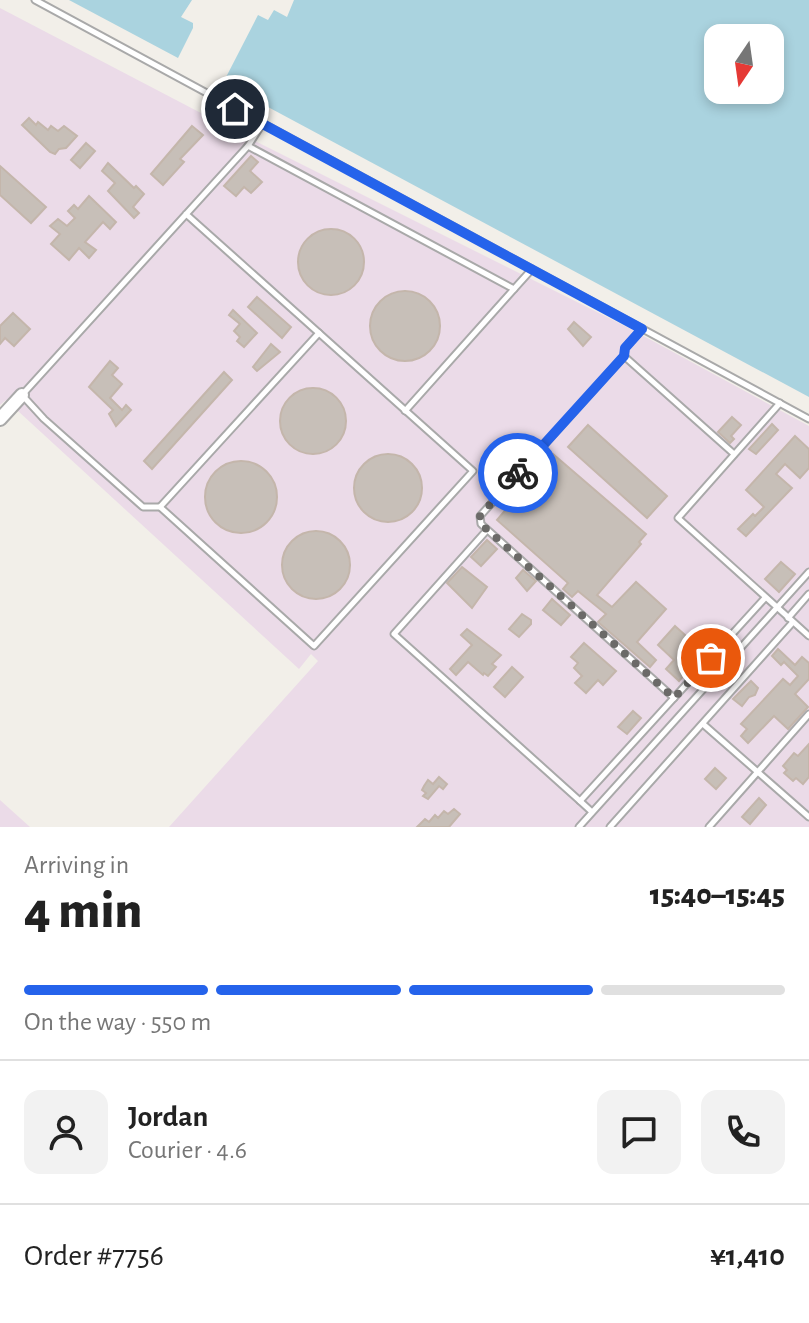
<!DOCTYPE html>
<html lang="en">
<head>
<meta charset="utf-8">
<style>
	:root { --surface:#fff; --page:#f2f2f2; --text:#222; --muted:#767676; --line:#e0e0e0; --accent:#2563eb }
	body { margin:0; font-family:"Alegreya Sans",sans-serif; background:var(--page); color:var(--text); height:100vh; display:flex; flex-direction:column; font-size:30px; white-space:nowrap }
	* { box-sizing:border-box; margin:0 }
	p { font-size:26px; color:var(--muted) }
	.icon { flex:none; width:44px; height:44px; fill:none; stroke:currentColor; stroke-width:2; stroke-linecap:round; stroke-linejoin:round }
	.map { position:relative; height:827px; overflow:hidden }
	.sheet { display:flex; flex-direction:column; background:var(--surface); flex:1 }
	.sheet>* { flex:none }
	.needle { width:52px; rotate:193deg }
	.fabs { position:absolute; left:704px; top:24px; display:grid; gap:16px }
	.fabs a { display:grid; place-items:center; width:80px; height:80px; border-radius:16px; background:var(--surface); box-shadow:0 4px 12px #0003; font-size:40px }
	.pin { position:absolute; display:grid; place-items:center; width:68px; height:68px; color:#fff; margin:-34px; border:4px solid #fff; border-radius:50%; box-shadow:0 2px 8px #0007 }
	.courier { position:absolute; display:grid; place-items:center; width:80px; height:80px; margin:-40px; border:6px solid #2563eb; border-radius:50%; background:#fff; color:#222; box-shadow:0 2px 10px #0007 }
	.headline em { font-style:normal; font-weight:800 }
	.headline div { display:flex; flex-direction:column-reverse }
	.headline { display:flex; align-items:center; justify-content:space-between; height:136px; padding:0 24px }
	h1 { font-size:52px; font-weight:800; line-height:60px }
	.bar { display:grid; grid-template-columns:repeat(4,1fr); gap:12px 8px; align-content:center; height:96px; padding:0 24px }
	.bar i { height:10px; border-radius:6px; background:var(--line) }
	.bar .current { background:var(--accent) }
	.bar p { grid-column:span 4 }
	.line { display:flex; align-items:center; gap:20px; padding:0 24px; border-top:2px solid var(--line) }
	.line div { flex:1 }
	.round { display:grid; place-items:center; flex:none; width:84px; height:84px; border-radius:16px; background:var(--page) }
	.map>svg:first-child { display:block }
	.industrial { fill:#ebdbe8 }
	.water { fill:#aad3df; fill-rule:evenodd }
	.building { fill:#c7bfb8; stroke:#c4b6ab; stroke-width:2 }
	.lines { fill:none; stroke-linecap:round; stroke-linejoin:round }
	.service-casing { stroke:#a9a9a9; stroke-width:9 }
	.tertiary-casing { stroke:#a9a9a9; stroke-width:16 }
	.service { stroke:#fff; stroke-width:5 }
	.tertiary { stroke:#fff; stroke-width:12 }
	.done { stroke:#6b6a68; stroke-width:8; stroke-dasharray:0 14.4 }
	.route { stroke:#2563eb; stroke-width:10 }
</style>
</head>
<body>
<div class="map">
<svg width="809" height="827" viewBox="0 0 809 827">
	<rect width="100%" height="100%" fill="#f2efe9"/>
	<g class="industrial">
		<polygon points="0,8 243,135 627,327 809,426 809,827 169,827 318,661 311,654 299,669 6,400 0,405"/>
		<polygon points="0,800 30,827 0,827"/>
	</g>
	<g class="water">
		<polygon points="69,0 192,0 181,17 193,23 193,28 178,58"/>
		<path d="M294,0H809V397L223,83L258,15L268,20L274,10L287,17ZM770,38V90H718V38Z"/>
	</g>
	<g class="building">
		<polygon points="29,118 36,125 38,122 48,130 51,126 58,131 64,126 77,136 66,148 59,149 55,154 50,152 22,125"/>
		<polygon points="192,126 203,135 180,159 184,162 163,185 151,174"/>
		<polygon points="86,143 95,151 80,168 71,160"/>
		<polygon points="251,156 258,162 250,171 262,182 251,193 244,187 236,196 224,186"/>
		<polygon points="108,163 134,188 136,186 144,194 133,207 139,213 134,218 108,191 115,183 102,171"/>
		<polygon points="0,166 46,207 31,223 0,195"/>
		<polygon points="89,196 116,222 110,229 103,222 85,242 96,250 89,258 79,248 69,260 51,244 60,234 50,226 58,219 67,226 75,218 68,211 74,205 78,209"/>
		<circle cx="331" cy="262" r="33"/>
		<circle cx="405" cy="326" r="35"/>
		<polygon points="257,297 291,327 282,338 248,307"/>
		<polygon points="233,310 257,333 244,347 237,341 240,337 234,331 240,324 229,315"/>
		<polygon points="13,313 30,329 14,346 5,338 0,344 0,326"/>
		<polygon points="574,322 591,337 583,346 568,329"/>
		<polygon points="271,344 280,352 257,371 253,367"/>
		<polygon points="110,361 118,368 112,375 122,384 110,398 122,410 126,405 131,410 116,426 109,414 113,410 89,387"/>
		<polygon points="224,372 232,380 152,469 144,461"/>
		<circle cx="313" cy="421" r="33"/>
		<polygon points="732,417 741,425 731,436 734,439 730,443 718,432"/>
		<polygon points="772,424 778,430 756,454 749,449"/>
		<polygon points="588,425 667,496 647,518 568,447"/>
		<polygon points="795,436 809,449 809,468 800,478 785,464 776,474 792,488 746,536 738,529 753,514 755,516 764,507 746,490"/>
		<circle cx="388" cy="488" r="34"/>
		<polygon points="553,454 646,534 639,542 641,544 597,595 612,607 636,582 666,609 637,642 656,660 650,667 598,622 606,614 578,591 572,597 563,589 568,583 497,520"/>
		<circle cx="241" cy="497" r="36"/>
		<circle cx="316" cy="565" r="34"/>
		<polygon points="487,540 497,549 481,566 471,557"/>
		<polygon points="781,562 795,574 779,592 765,579"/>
		<polygon points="462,567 487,587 472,608 447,583"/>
		<polygon points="523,570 536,581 527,591 516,578"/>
		<polygon points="552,599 570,615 561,625 543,610"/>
		<polygon points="522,614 531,620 531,624 519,637 509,629"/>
		<polygon points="675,626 704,652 679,681 666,669 674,660 658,645"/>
		<polygon points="467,629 501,655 492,664 496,667 488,676 484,673 483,675 468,662 456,675 450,669 472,645 461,635"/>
		<polygon points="584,643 616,671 603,685 598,680 586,693 575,683 582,676 574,668 578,663 571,657"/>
		<polygon points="778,649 795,665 802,657 809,663 809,679 795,694 808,707 788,729 774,716 748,743 741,736 747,729 741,724 783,679 790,685 798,676 784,662 781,665 772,656"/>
		<polygon points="512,667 523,677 505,697 494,687"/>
		<polygon points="751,681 758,688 755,695 749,697 742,706 733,699"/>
		<polygon points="633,711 641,718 627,734 618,727"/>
		<polygon points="809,744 809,777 803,784 796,778 793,781 784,773 787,770 783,766 794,753 798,756"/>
		<polygon points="715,768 726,778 716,789 705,779"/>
		<polygon points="439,777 447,784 443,789 439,786 428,799 423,796 426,793 422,790 424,786 428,780 433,784"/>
		<polygon points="759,798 766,805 750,824 742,817"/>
		<polygon points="454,809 460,814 449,827 417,827 425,819 429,822 435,815 438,818 444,811 448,814"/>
	</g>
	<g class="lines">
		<g class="service-casing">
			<g id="service">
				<polyline points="35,0 809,419"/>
				<polyline points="248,146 514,289 405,411"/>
				<polyline points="186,214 473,471 314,646 160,507 143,507 44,419 22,395 248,146 262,124"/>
				<polyline points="514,289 532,269"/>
				<polyline points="624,356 625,348 642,329"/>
				<polyline points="780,403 678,518 809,636"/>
				<polyline points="160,507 319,333"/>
				<polyline points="487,530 394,634 580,801 765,598"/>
				<polyline points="788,618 809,594"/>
				<polyline points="674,698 481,524 480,516 624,356 734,454"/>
				<polyline points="703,724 809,817"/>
				<polyline points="580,801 592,812"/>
				<polyline points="579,827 809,572"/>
				<polyline points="610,827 793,622"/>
				<polyline points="709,827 809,714"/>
			</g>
		</g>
		<g class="tertiary-casing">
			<polyline id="tertiary" points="0,419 22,395"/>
		</g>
		<use href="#service" class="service"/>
		<use href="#tertiary" class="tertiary"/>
	</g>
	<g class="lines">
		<polyline class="done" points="518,473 480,516 481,524 674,698 711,658"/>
		<polyline class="route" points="235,109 642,329 625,348 624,356 518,473"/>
	</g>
</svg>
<div class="fabs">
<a><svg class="needle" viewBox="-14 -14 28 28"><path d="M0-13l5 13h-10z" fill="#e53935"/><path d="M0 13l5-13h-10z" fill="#767676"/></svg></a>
</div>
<div class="pin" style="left:711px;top:658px;background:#ea580c"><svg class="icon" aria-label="bag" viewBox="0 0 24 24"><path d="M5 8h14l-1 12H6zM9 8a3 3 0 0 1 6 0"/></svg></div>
<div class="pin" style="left:235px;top:109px;background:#1f2937"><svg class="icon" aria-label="home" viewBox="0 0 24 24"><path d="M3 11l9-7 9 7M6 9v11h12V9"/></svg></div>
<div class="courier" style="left:518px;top:473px"><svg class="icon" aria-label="bike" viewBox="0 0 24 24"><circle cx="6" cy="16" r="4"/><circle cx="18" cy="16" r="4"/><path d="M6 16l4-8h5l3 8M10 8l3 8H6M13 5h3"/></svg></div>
</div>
<section class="sheet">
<div class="headline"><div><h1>4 min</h1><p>Arriving in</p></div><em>15:40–15:45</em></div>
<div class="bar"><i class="current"></i><i class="current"></i><i class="current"></i><i></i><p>On the way · 550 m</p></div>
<div class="line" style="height:144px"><a class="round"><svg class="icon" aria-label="person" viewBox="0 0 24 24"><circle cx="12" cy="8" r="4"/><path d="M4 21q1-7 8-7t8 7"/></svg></a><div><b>Jordan</b><p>Courier · 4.6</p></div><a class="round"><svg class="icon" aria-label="chat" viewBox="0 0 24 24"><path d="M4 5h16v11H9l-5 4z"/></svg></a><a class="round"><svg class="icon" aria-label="phone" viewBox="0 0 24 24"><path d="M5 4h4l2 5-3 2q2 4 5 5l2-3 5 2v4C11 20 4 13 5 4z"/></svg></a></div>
<div class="line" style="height:104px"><div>Order #7756</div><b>¥1,410</b></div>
</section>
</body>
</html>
